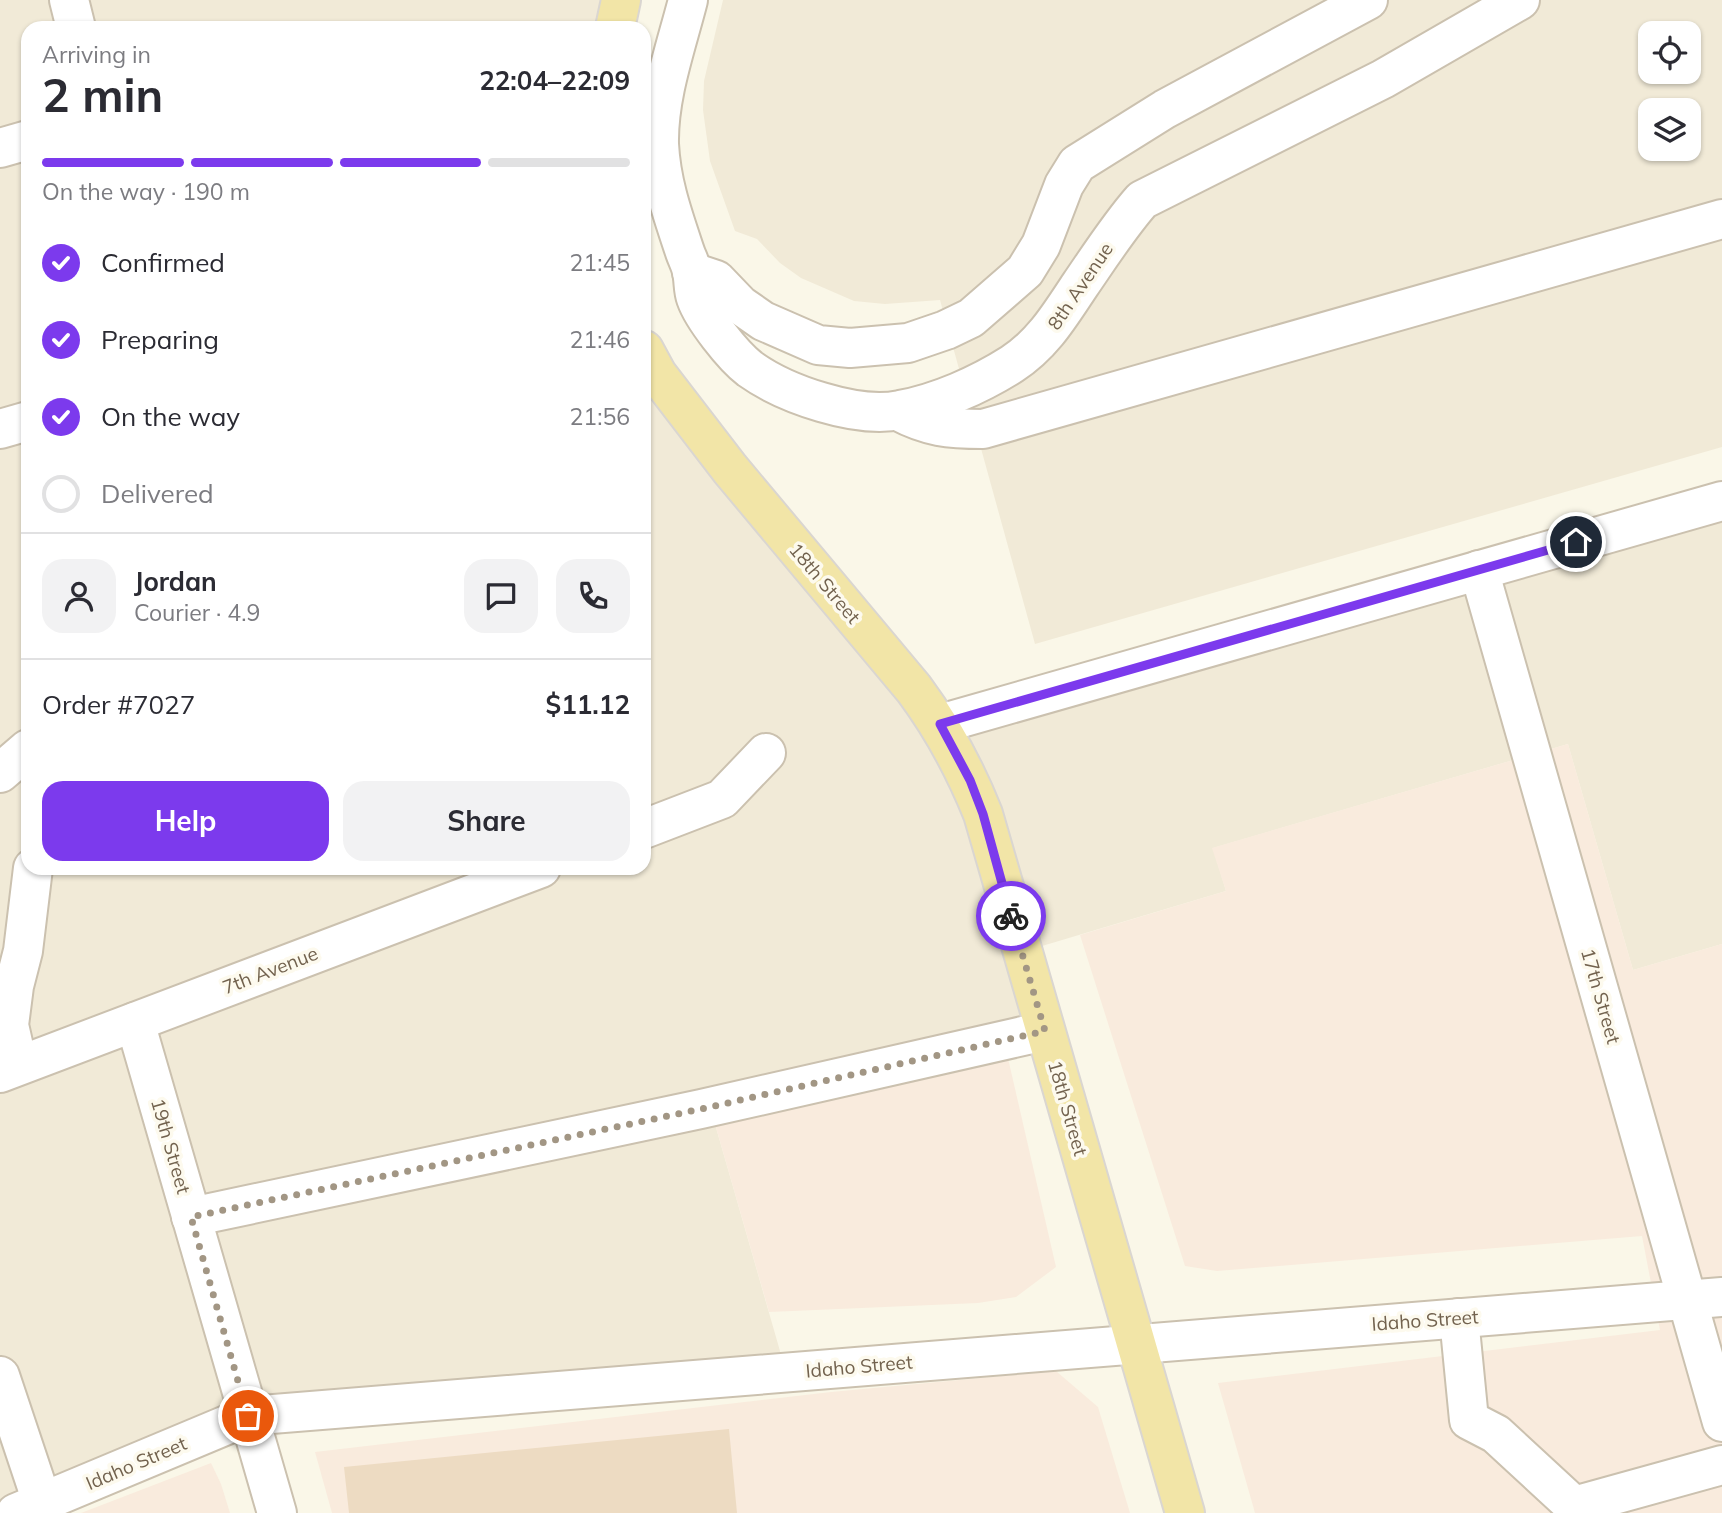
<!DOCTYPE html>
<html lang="en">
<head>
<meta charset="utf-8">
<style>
	:root { --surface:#fff; --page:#f2f2f3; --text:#2b2b33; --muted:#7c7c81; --line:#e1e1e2; --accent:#7c3aed }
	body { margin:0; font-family:Mulish,sans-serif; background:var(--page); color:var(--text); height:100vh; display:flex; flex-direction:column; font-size:26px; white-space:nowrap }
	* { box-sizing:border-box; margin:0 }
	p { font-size:23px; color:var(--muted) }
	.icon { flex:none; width:38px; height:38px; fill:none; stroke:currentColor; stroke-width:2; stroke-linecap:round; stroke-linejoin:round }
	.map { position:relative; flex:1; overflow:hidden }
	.sheet { position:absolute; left:21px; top:21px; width:630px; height:854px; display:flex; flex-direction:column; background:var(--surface); border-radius:21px; box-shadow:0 2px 5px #0004 }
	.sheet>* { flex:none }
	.fabs { position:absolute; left:1638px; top:21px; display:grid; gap:14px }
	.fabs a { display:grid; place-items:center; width:63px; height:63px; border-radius:14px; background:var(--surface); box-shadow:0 2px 5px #0004; font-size:35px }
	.pin { position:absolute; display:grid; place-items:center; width:60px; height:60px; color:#fff; margin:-30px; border:4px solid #fff; border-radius:50%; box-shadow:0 2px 7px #0007 }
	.courier { position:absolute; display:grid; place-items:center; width:70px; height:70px; margin:-35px; border:5px solid #7c3aed; border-radius:50%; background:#fff; color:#222; box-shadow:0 2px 9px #0007 }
	.summary em { font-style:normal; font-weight:700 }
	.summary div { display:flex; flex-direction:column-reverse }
	.summary { display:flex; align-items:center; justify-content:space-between; height:119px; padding:0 21px }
	h1 { font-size:46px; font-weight:700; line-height:52px }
	.bar { display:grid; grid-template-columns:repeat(4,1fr); gap:10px 7px; align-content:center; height:84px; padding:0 21px }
	.bar i { height:9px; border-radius:5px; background:var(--line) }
	.bar .current { background:var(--accent) }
	.bar p { grid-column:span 4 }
	.line { display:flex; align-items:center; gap:18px; padding:0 21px; border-top:2px solid var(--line) }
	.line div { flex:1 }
	.round { display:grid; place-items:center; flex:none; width:74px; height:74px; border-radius:21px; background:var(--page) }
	ol { padding:0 21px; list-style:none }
	li { display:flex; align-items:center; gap:21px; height:77px }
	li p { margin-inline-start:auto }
	li .icon { padding:7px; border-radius:50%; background:var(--accent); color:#fff; stroke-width:4 }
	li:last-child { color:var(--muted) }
	li i { width:38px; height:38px; border:4px solid var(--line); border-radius:50% }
	.primary-button { display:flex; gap:14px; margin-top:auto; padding:14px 21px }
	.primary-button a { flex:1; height:80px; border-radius:21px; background:var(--accent); color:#fff; font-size:28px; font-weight:700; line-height:80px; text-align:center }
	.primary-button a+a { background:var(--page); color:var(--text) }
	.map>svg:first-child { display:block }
	.residential { fill:#f1ead7; fill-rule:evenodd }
	.commercial { fill:#f9ebdd }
	.building { fill:#eddbc2 }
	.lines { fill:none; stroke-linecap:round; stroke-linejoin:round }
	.minor-casing { stroke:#cbc1af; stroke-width:42 }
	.major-casing { stroke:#dad6d1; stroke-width:42 }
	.minor { stroke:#fff; stroke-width:38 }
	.major { stroke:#f2e5a7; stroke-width:38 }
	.done { stroke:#a29684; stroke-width:7; stroke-dasharray:0 12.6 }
	.route { stroke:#7c3aed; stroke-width:9 }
	.labels { text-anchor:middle; stroke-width:7; stroke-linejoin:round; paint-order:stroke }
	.street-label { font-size:19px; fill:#72624e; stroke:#fdfaee }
</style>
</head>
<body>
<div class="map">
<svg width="1722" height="1513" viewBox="0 0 1722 1513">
	<rect width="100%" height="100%" fill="#faf7e8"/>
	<g class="residential">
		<polygon points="0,0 621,0 615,28 28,28 28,868 644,868 644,350 940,724 1722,500 1722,944 1633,970 1568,744 1213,848 1226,891 1022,952 1042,1022 709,1103 786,1372 248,1416 0,1513"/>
		<path d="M723,0H1722V447L1035,644L940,300L885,304L854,301L801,278L780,263L757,239L735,231L710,161L703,110L704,81ZM1650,33H1689V72H1650ZM1650,110H1689V149H1650Z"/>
	</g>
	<g class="commercial">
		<polygon points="1568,744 1633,970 1722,944 1722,1513 1255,1513 1218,1383 1660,1330 1642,1236 1217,1271 1185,1266 1080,935 1226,891 1212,848"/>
		<polygon points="1002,1032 1056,1267 1016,1297 978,1303 769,1312 709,1103"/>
		<polygon points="1056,1371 1098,1407 1130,1513 332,1513 315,1452 831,1392"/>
		<polygon points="211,1463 221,1484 230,1513 81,1513"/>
	</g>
	<polygon class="building" points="729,1429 737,1513 349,1513 344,1467"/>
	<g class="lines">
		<g class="minor-casing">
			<g id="minor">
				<polyline points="69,0 76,28"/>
				<path d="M688,0C676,47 658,96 659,144C661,183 673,216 685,252C687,258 691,265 692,272C694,280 693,290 696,298C703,318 733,356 750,369C785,394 857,419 900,410C938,403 979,385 1012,364C1043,344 1060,315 1080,285C1100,256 1119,226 1142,200L1383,79L1520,0"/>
				<polyline points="0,148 28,140"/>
				<polyline points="692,272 716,280 740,305 763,321 818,345 850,348 908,343 946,330 971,318 1025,271 1041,245 1064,185 1077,164 1165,109 1368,0"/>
				<path d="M898,411C928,427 949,429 983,429L1722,219"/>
				<polyline points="0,429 28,421"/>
				<polyline points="1479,570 1722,1422"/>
				<polyline points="940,724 1722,501"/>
				<polyline points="0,773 28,749"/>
				<polyline points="644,829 722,799 766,753"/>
				<polyline points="135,1022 277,1513"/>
				<polyline points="18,1065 9,1025 14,986 23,951 33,868"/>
				<polyline points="0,1073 541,868"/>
				<polyline points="191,1217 701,1109 1045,1031"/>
				<polyline points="1459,1318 1469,1420 1496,1434 1574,1506 1722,1465"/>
				<polyline points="0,1376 42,1502"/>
				<polyline points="16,1513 248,1416 1722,1297"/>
			</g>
		</g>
		<g class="major-casing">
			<g id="major">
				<polyline points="615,28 621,0"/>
				<path d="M644,350L657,374L730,469L914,689C943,728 965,769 983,814L1185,1513"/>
			</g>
		</g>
		<use href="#minor" class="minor"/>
		<use href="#major" class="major"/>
	</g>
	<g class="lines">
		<polyline class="done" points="248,1416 191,1217 701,1109 1045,1031 1011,916"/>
		<polyline class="route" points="1011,916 983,814 970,780 940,724 1576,542"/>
	</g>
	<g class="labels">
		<g class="street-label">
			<text transform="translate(1080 286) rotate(-56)" y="7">8th Avenue</text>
			<text transform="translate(825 583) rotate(50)" y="7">18th Street</text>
			<text transform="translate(270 970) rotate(-21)" y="7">7th Avenue</text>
			<text transform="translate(1601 996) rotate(74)" y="7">17th Street</text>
			<text transform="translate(1068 1108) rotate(74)" y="7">18th Street</text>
			<text transform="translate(171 1146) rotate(74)" y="7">19th Street</text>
			<text transform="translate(1425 1320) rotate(-4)" y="7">Idaho Street</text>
			<text transform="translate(859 1366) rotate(-5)" y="7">Idaho Street</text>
			<text transform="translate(136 1463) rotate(-23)" y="7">Idaho Street</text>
		</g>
	</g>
</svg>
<div class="fabs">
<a><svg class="icon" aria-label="locate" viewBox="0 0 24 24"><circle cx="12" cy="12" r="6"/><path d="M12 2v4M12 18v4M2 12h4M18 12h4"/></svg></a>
<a><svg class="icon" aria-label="layers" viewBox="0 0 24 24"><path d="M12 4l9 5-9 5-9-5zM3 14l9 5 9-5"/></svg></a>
</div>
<div class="pin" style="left:248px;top:1416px;background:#ea580c"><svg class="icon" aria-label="bag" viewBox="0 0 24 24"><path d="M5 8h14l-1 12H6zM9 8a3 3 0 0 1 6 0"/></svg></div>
<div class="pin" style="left:1576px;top:542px;background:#1f2937"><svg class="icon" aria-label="home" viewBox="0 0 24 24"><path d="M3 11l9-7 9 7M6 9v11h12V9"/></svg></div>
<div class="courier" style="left:1011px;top:916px"><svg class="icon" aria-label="bike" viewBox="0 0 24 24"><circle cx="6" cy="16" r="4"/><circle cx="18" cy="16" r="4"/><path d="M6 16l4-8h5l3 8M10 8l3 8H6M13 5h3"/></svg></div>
<section class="sheet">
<div class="summary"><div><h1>2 min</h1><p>Arriving in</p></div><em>22:04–22:09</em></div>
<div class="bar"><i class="current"></i><i class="current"></i><i class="current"></i><i></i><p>On the way · 190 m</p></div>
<ol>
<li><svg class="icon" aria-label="check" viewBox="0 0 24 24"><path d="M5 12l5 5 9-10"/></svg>Confirmed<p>21:45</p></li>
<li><svg class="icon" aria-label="check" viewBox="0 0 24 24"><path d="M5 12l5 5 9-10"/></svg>Preparing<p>21:46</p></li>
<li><svg class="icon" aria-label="check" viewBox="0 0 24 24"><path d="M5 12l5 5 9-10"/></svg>On the way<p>21:56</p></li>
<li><i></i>Delivered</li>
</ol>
<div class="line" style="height:126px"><a class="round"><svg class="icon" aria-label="person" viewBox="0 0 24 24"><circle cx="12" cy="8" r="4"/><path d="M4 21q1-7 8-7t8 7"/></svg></a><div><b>Jordan</b><p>Courier · 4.9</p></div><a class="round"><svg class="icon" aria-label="chat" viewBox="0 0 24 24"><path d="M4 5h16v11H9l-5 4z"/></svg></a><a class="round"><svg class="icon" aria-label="phone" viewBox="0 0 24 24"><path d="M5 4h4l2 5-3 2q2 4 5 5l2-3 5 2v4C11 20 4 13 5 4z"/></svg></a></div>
<div class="line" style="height:91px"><div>Order #7027</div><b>$11.12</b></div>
<div class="primary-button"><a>Help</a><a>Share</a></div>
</section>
</div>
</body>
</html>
